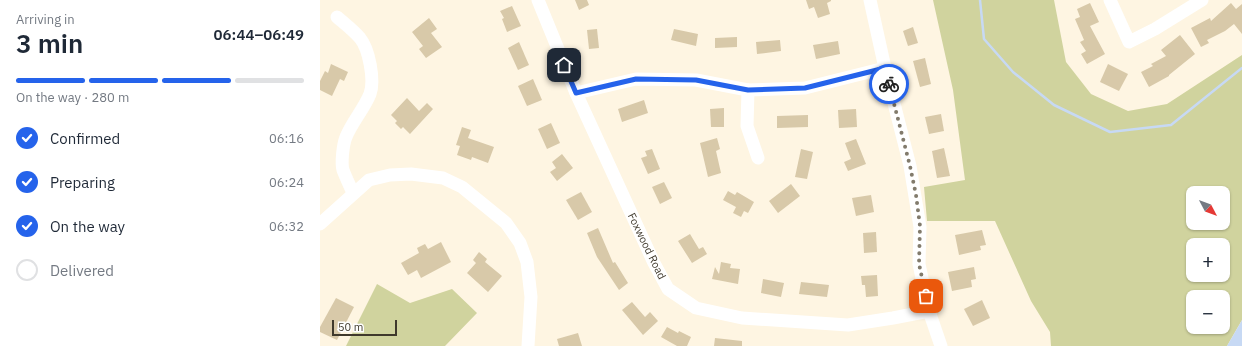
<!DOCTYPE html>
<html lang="en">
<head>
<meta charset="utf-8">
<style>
	:root { --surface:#fff; --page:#f2f2f3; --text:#1f2937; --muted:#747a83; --line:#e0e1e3; --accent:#2563eb }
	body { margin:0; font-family:"IBM Plex Sans",sans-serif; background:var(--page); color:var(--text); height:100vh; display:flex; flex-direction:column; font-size:15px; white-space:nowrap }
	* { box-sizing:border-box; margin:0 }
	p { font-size:13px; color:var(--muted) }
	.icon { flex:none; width:22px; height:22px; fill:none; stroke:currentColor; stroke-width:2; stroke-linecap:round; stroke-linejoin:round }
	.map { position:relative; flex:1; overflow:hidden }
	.details { display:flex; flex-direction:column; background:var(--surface); width:320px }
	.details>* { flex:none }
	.needle { width:26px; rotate:131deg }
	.tools { position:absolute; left:866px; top:186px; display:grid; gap:8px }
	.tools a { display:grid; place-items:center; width:44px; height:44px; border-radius:8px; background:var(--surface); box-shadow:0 1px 3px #0004; font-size:20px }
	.scale { position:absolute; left:12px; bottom:10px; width:65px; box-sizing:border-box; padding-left:4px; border:2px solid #3f392c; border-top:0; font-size:11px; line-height:14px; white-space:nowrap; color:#3f392c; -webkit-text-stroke:3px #fff; paint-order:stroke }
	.pin { position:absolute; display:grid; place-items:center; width:34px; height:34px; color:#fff; margin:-17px; border-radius:8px; box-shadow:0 2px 6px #0006 }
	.courier { position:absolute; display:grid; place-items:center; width:40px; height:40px; margin:-20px; border:3px solid #2563eb; border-radius:50%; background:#fff; color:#222; box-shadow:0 1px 5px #0007 }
	.head em { font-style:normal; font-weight:600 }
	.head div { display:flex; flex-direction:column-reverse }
	.head { display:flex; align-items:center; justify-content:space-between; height:68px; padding:0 16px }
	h1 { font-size:26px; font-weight:600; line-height:30px }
	.bar { display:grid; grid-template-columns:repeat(4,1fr); gap:6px 4px; align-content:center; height:48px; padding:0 16px }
	.bar i { height:5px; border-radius:3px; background:var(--line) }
	.bar .on { background:var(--accent) }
	.bar p { grid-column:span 4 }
	ol { padding:0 16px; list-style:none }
	li { display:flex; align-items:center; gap:12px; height:44px }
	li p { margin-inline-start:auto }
	li .icon { padding:4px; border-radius:50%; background:var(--accent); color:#fff; stroke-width:4 }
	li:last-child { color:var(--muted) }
	li i { width:22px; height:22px; border:2px solid var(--line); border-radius:50% }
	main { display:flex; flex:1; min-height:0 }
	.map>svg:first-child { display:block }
	.green { fill:#d0d39e; fill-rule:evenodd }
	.water { fill:#c7d9f4 }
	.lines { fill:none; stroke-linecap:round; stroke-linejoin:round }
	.stream { stroke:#c7d9f4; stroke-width:2.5 }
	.building { fill:#d8c9a9 }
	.minor { stroke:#fff; stroke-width:13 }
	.done { stroke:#827b6c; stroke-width:4; stroke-dasharray:0 7.2 }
	.route { stroke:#2563eb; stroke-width:5 }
	.labels { text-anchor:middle; stroke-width:3; stroke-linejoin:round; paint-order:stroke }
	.street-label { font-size:11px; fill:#3f392c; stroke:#fff }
</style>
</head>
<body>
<main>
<section class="details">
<div class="head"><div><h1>3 min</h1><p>Arriving in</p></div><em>06:44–06:49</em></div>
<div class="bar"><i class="on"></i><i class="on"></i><i class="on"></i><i></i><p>On the way · 280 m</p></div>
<ol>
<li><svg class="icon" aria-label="check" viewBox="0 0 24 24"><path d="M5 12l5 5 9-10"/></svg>Confirmed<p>06:16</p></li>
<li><svg class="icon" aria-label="check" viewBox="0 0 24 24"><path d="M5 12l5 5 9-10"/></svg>Preparing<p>06:24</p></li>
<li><svg class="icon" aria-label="check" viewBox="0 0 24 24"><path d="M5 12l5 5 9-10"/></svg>On the way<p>06:32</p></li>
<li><i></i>Delivered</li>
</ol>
</section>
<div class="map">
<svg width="922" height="346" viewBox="0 0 922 346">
	<rect width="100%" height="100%" fill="#fef5e2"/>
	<g class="green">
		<path d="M613,0H734L746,62L771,94L808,111L847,104L922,55V320L907,346H731L730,332L711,301L675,221H607L604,187L645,180L633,90ZM873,193H903V223H873ZM873,245H903V275H873ZM873,297H903V327H873Z"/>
		<polygon points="57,284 90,303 132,289 157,313 125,346 26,346"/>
	</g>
	<polygon class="water" points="922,320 922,346 907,346"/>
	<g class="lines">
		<polyline class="stream" points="660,0 664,39 693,72 734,105 790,132 851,125 922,68"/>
	</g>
	<g class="building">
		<polygon points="255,0 267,0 269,5 259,10"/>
		<polygon points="486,0 511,0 511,1 507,3 510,14 498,18 494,7 489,9"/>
		<polygon points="770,3 779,22 770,26 785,54 767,64 761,54 766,51 760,42 764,40 755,19 760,17 757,9"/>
		<polygon points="911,3 916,9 922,4 922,34 914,24 905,31 887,40 889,43 881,47 871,28 890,18 891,21"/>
		<polygon points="192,6 201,26 187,32 182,19 184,18 180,11"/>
		<polygon points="109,18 117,29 111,33 122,47 106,58 99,49 103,46 92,32"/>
		<polygon points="593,27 598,43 588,46 583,31"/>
		<polygon points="277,29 279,48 269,49 267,30"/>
		<polygon points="354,29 378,34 376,46 351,40"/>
		<polygon points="860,35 875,54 849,75 849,76 829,87 821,72 833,66 831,64 846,56 841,50"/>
		<polygon points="417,37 417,47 395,48 395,38"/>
		<polygon points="460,40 461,51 437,54 436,42"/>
		<polygon points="518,41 520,54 496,59 493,45"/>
		<polygon points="199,42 209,65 198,70 188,48"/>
		<polygon points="605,58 611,84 600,87 593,61"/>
		<polygon points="11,64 28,72 24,81 20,79 12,96 0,90 0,81 5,71 8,73"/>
		<polygon points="788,64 808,74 799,91 780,82"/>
		<polygon points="213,79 222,100 207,106 198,86"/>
		<polygon points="87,98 99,111 107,103 113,109 90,134 83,127 81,129 75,123 77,121 71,115"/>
		<polygon points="324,100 328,113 302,122 298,109"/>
		<polygon points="404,108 404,127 391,127 390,109"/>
		<polygon points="536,109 537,127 519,128 518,110"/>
		<polygon points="621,114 624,131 609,134 605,117"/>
		<polygon points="488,115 488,127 457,128 457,116"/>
		<polygon points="231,123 240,143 227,149 218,129"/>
		<polygon points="142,127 151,130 148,138 174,147 168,163 152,157 151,160 137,155 140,146 136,145"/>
		<polygon points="397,138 400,149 396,151 401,173 388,177 380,143"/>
		<polygon points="536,139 546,164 528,171 524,162 531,159 525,143"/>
		<polygon points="624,148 630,176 617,178 612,151"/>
		<polygon points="332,149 340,169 328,174 321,158 327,156 325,151"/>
		<polygon points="481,149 493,152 487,179 475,177"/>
		<polygon points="242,154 253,168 237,181 230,172 236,168 232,162"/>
		<polygon points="344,182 352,198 340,204 332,187"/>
		<polygon points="471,184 480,196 458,213 449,201"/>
		<polygon points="408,191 415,195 417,192 434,202 428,213 424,211 421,217 413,213 416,207 403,200"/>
		<polygon points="261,192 272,212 258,220 246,200"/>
		<polygon points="551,195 554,212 536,216 532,198"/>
		<polygon points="278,228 293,263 295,262 308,283 299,290 277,257 267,233"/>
		<polygon points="662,230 666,245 660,246 661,250 639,255 635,235"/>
		<polygon points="556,232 557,252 544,253 543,233"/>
		<polygon points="370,234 379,249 383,247 387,254 372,263 358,241"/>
		<polygon points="121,242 131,262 101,278 97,270 88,275 81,263 99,253 97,248 105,244 108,249"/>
		<polygon points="159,252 167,259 165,262 182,276 168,292 147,273 156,263 153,260"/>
		<polygon points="401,262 411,264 410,268 420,269 418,284 392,279 395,267 399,274"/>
		<polygon points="654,267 656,279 651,280 652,287 632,291 628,272"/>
		<polygon points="557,275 558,296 546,297 545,285 542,285 541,276"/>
		<polygon points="443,279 464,283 461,297 441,293"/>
		<polygon points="481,282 509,285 507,297 479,294"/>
		<polygon points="16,298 34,307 17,340 0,332 0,327"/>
		<polygon points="662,300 670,318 653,326 644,309"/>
		<polygon points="312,302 325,317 330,312 338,321 323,335 302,310"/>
		<polygon points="347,327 358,333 359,331 371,337 367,346 357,346 341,337"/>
		<polygon points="258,333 262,346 239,346 237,339"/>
		<polygon points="395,338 422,341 422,346 394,346"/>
	</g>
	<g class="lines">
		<g class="minor">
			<polyline points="218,0 256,93 334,263 348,289 376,308 422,318 528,325 573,318 609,311"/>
			<polyline points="550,0 565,68 590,166 600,227 599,264 609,311 621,346"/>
			<polyline points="790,0 809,42 835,29 882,0"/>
			<path d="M17,17C25,24 33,30 40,38C49,49 55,80 50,94C44,109 32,122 26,137C23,144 21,163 23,170C26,178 30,186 33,193"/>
			<polyline points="428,90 427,126 438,158"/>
			<polyline points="256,93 316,79 376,80 428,90 485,88 565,68"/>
			<polyline points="0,224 49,180 70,175 91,174 123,178 142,187 186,223 200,243 207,262 211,297 208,346"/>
		</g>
	</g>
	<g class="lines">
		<polyline class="done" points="569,84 590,166 596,195 600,226 599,264 606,296"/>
		<polyline class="route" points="244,65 256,93 316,79 376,80 428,90 485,88 565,68 569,84"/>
	</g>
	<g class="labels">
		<g class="street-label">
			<text transform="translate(327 246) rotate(64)" y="4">Foxwood Road</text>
		</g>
	</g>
</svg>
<div class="tools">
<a><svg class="needle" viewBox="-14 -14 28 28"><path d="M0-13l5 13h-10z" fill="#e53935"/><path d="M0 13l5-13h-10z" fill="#747a83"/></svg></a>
<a>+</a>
<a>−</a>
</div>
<div class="scale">50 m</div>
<div class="pin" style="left:606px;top:296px;background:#ea580c"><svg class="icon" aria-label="bag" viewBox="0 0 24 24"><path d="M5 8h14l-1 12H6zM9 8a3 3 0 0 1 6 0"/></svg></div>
<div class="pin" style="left:244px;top:65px;background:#1f2937"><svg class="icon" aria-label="home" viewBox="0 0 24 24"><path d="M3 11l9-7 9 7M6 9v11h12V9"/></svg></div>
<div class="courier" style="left:569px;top:84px"><svg class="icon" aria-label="bike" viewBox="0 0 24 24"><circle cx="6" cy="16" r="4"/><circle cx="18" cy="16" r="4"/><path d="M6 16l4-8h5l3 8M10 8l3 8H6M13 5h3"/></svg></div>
</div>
</main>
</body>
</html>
